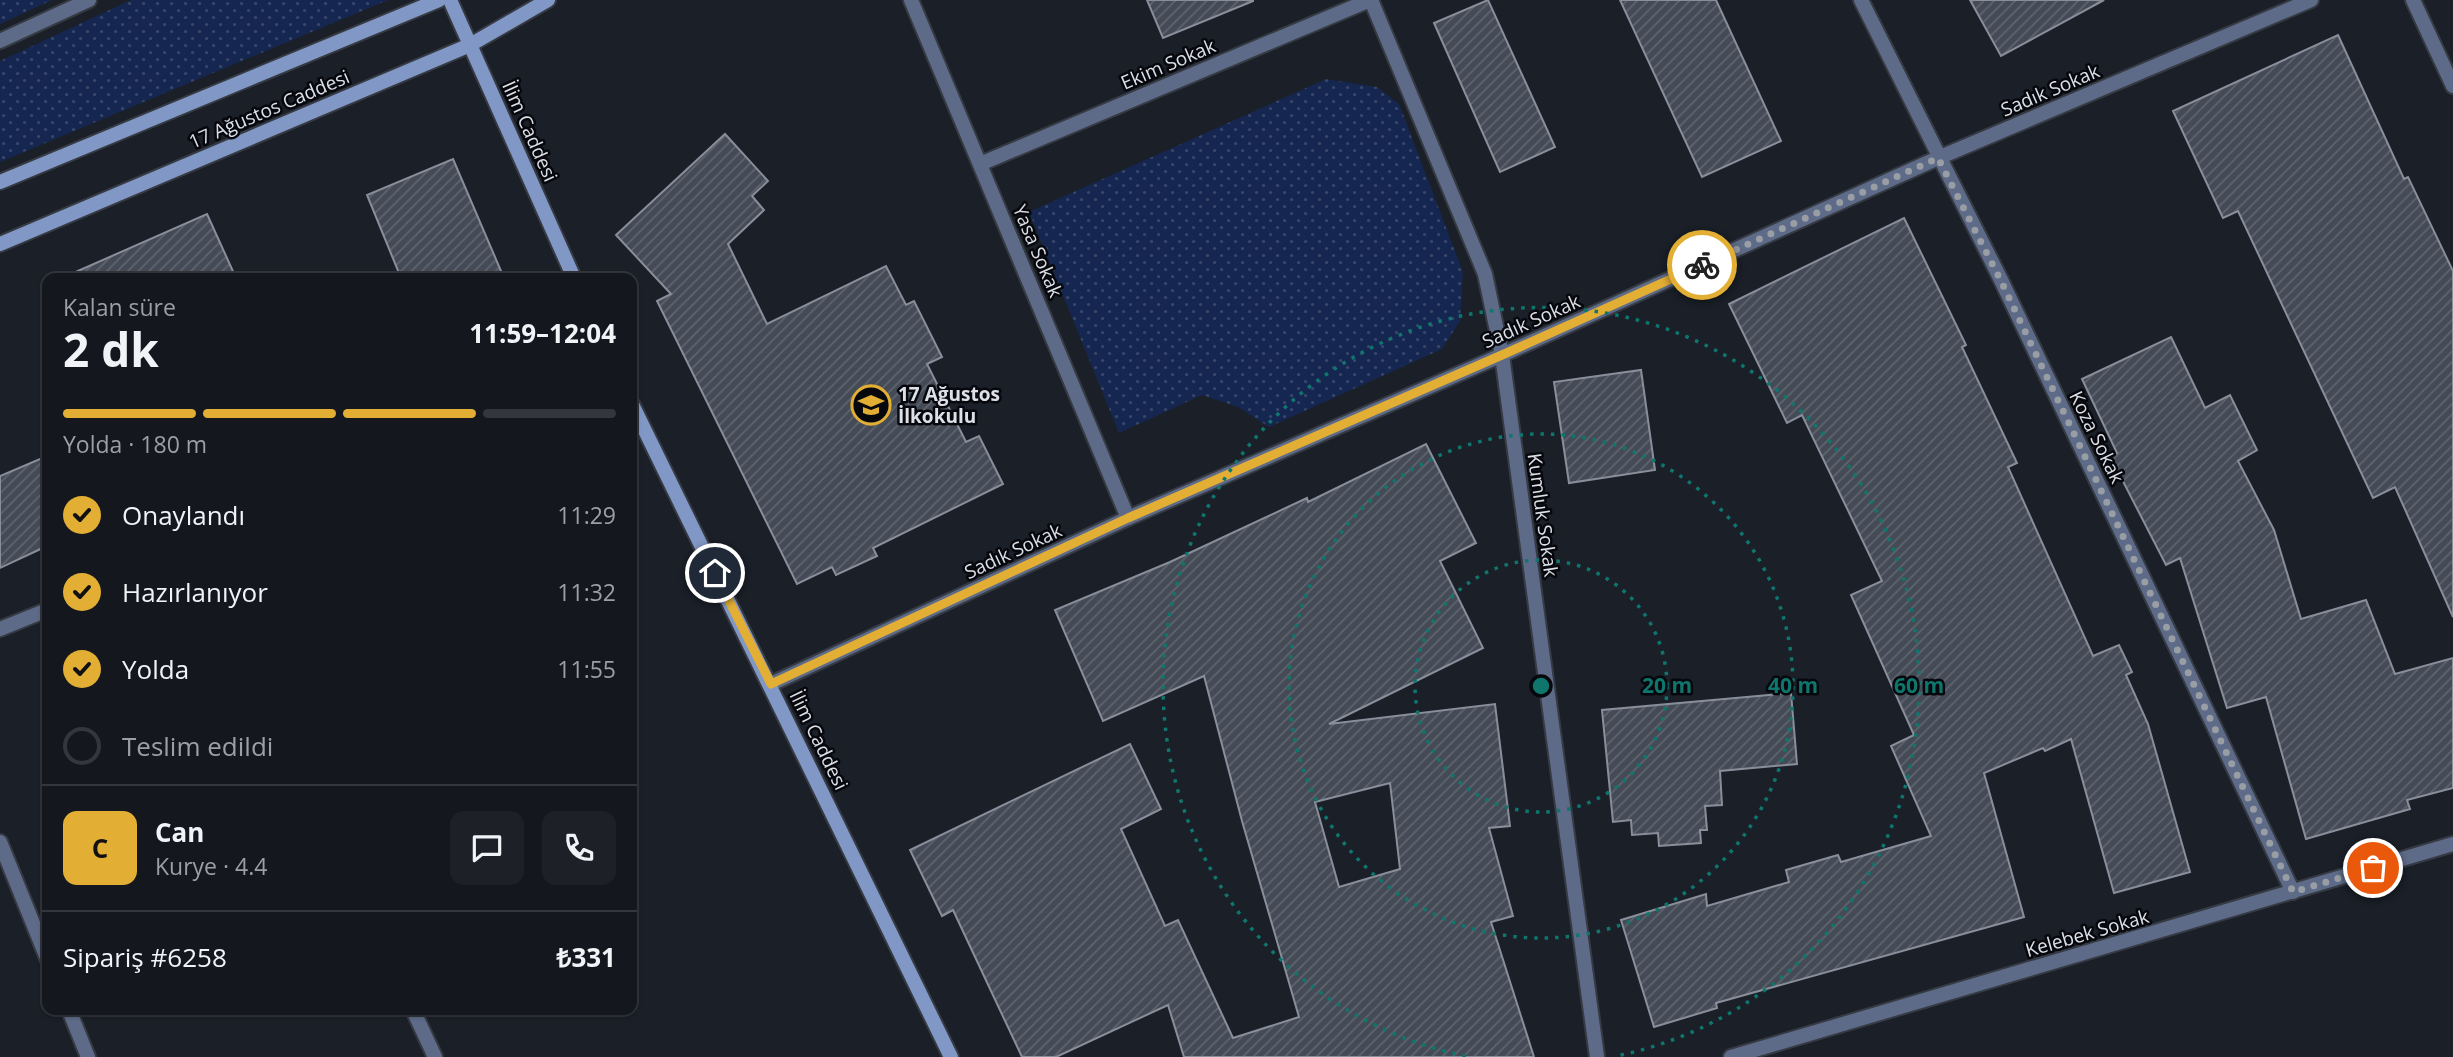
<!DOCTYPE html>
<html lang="tr">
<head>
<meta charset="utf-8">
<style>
	:root { --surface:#14171e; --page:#1d2027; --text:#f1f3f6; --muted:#9d9fa4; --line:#33363c; --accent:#e2ae34 }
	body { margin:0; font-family:"Open Sans",sans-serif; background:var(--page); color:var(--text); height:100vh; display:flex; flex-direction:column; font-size:26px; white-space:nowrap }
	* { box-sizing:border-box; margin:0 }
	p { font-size:23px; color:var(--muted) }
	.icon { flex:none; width:38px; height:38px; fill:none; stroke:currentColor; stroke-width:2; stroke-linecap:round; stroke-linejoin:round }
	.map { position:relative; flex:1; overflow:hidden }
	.side { position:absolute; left:42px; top:273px; width:595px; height:742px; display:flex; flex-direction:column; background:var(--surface); border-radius:14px; box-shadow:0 2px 5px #0004,0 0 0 2px var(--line) }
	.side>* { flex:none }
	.pin { position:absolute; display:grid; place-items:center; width:60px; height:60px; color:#fff; margin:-30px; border:4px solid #fff; border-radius:50%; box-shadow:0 2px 7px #0007 }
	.courier { position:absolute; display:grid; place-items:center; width:70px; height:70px; margin:-35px; border:5px solid #e2ae34; border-radius:50%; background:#fff; color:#222; box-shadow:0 2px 9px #0007 }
	.overview em { font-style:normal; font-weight:700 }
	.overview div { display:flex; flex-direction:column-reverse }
	.overview { display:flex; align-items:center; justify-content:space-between; height:119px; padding:0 21px }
	h1 { font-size:46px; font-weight:700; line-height:52px }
	.bar { display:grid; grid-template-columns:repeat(4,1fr); gap:10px 7px; align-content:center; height:84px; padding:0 21px }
	.bar i { height:9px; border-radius:5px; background:var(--line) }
	.bar .on { background:var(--accent) }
	.bar p { grid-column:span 4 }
	.line { display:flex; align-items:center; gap:18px; padding:0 21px; border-top:2px solid var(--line) }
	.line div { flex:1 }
	.round { display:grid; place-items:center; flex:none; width:74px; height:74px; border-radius:14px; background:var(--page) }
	ol { padding:0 21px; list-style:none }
	li { display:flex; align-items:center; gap:21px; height:77px }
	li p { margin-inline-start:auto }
	li .icon { padding:7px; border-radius:50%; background:var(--accent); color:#111; stroke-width:4 }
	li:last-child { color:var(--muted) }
	li i { width:38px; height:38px; border:4px solid var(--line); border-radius:50% }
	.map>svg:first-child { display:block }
	.grass { fill:url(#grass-dots) }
	.building { fill:url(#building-hatch); stroke:#888f9b; stroke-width:2; fill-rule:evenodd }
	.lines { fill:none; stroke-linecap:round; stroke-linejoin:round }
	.lane-casing { stroke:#353a43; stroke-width:18 }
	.street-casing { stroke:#353a43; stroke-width:18 }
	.secondary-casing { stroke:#353a43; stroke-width:18 }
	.lane { stroke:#5d6b88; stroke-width:14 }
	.street { stroke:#5d6b88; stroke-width:14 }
	.secondary { stroke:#8197c5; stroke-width:14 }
	.done { stroke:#999da4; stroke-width:7; stroke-dasharray:0 12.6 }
	.route { stroke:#e2ae34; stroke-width:9 }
	.ring { fill:none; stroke:#0f766e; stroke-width:3.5; stroke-dasharray:3.5 7 }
	.labels { text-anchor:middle; stroke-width:5; stroke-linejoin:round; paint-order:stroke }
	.street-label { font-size:19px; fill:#dde1e7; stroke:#07080d }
	.poi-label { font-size:19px; font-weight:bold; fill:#dde1e7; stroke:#07080d; text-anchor:start }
	.centre { fill:#0f766e; stroke:#07080d; stroke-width:3.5 }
	.ring-label { font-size:21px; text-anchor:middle; font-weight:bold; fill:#0f766e; stroke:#07080d; stroke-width:5; stroke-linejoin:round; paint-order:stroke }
</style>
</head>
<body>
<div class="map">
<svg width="2453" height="1057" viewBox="0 0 2453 1057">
	<defs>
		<pattern id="grass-dots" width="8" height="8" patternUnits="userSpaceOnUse" patternTransform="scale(1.75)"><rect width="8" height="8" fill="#152750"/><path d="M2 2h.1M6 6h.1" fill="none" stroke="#374669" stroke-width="1.8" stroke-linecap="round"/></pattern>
		<pattern id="building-hatch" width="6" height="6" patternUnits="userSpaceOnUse" patternTransform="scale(1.75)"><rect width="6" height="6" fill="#454b56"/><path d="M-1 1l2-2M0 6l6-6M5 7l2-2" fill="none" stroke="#5f656e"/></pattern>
	</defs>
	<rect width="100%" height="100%" fill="#1a1f28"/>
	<g class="grass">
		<polygon points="0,0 52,0 0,24"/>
		<polygon points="131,0 388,0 0,162 0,61"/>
		<polygon points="1326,79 1377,87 1399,104 1463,272 1460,321 1442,349 1269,427 1238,407 1202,395 1119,433 1029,212"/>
	</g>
	<g class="building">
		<polygon points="1147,0 1253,0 1253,1 1163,38"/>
		<polygon points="1488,0 1555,147 1500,172 1434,23"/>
		<polygon points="1620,0 1716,0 1781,141 1702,177"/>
		<polygon points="1970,0 2104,0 2001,56"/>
		<polygon points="2338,35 2404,179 2408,177 2453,271 2453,617 2395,487 2373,498 2238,211 2223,218 2173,111"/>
		<polygon points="725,134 768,181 752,196 764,210 728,244 767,324 886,266 906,305 914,301 942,357 927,364 966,442 979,436 1003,484 873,548 877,556 836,575 832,567 797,584 657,301 671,294 616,235"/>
		<polygon points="453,159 504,278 401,278 367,195"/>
		<polygon points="207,214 236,278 62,278"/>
		<polygon points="1904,218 1966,345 1962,347 2017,463 2008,467 2093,656 2119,645 2132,672 2126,675 2148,724 2190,872 2114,893 2071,739 2045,751 2043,748 1984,773 2024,917 1716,1003 1717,1008 1654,1027 1621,920 1706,894 1707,906 1789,882 1786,870 1838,855 1841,862 1931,836 1891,746 1914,735 1851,595 1882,581 1802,415 1787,423 1729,304"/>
		<polygon points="2171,337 2205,408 2230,395 2257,450 2238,461 2274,530 2301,619 2366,600 2395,674 2453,658 2453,788 2407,800 2410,809 2306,839 2266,697 2227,708 2180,558 2166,565 2110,456 2117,453 2082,379"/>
		<polygon points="1641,370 1655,470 1569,483 1554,382"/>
		<path d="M1426,444L1476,543L1440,561L1483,648L1329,724L1495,704L1510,826L1489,828L1513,916L1491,922L1534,1057H1184L1168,1005L1056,1057H1022L953,910L942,916L910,850L1130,744L1161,809L1121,829L1165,926L1178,920L1233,1038L1299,1017L1242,821L1204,676L1103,721L1055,610L1170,562L1307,498L1308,502ZM1390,783L1400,869L1339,887L1315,802Z"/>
		<polygon points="47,456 47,546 0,568 0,476"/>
		<polygon points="1791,693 1797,764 1720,771 1722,805 1705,806 1707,830 1700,830 1701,843 1659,846 1658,833 1632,835 1631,820 1613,822 1602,710"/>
	</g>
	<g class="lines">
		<g class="lane-casing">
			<polyline id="lane" points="0,41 89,0"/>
		</g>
		<g class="street-casing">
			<g id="street">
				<polyline points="911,0 1128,518"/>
				<polyline points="1371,0 1485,274 1502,355 1597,1057"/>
				<polyline points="1861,0 2001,280 2293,892"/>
				<polyline points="2413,0 2453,86"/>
				<polyline points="980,164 1370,0"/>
				<polyline points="0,629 47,610"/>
				<polyline points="771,684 1128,518 1502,355 1938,158 2311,0"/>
				<polyline points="0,842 47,958"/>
				<polyline points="69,1010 88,1057"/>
				<polyline points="413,1010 435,1057"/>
				<polyline points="1731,1057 2453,844"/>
			</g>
		</g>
		<g class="secondary-casing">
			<g id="secondary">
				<polyline points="450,0 574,278"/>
				<polyline points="0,182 439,0"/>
				<polyline points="0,244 470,45 548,0"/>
				<polyline points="632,404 951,1057"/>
			</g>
		</g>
		<use href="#lane" class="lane"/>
		<use href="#street" class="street"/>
		<use href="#secondary" class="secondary"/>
	</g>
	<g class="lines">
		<polyline class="done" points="1702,265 1938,158 2001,281 2293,892 2373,868"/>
		<polyline class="route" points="715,573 771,684 1128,518 1502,355 1702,265"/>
	</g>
	<g class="ring">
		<circle cx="1541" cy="686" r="126"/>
		<circle cx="1541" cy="686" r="252"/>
		<path d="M1466 1056A378 378 0 1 1 1616 1056"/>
	</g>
	<defs>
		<g id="school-ring" transform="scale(2.0125)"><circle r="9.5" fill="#07080d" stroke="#e2ae34" stroke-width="1.5"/><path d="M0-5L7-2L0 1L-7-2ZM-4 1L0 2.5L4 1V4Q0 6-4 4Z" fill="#e2ae34"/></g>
	</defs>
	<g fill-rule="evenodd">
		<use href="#school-ring" x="871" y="405"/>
	</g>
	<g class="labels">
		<g class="street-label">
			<text transform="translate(1168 64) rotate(-23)" y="7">Ekim Sokak</text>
			<text transform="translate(2050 90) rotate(-23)" y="7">Sadık Sokak</text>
			<text transform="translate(269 109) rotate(-23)" y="7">17 Ağustos Caddesi</text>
			<text transform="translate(530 131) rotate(66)" y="7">İlim Caddesi</text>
			<text transform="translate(1038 251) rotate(67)" y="7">Yasa Sokak</text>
			<text transform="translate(1531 321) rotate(-24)" y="7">Sadık Sokak</text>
			<text transform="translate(2097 437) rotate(64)" y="7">Koza Sokak</text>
			<text transform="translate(1543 515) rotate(82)" y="7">Kumluk Sokak</text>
			<text transform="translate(1013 551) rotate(-25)" y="7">Sadık Sokak</text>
			<text transform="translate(819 740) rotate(64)" y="7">İlim Caddesi</text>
			<text transform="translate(2087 933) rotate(-16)" y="7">Kelebek Sokak</text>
		</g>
		<g class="poi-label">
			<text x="898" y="401">17 Ağustos<tspan x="898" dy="22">İlkokulu</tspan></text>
		</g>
	</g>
	<circle cx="1541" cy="686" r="10" class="centre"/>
	<g class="ring-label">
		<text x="1667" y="693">20 m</text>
		<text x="1793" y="693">40 m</text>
		<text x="1919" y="693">60 m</text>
	</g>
</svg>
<div class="pin" style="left:2373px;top:868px;background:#ea580c"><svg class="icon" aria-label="bag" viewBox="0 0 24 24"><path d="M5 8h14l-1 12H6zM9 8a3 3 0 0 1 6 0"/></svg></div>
<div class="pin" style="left:715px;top:573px;background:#1f2937"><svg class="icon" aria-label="home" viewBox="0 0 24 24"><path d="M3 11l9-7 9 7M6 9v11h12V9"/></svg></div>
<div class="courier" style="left:1702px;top:265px"><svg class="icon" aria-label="bike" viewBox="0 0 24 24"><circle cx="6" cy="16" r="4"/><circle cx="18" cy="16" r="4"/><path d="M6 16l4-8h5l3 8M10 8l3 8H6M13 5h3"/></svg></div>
<section class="side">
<div class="overview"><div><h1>2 dk</h1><p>Kalan süre</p></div><em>11:59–12:04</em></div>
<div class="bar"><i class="on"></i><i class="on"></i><i class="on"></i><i></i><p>Yolda · 180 m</p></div>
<ol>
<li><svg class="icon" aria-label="check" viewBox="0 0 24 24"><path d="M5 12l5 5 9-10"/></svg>Onaylandı<p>11:29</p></li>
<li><svg class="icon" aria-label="check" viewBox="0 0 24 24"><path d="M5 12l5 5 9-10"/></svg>Hazırlanıyor<p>11:32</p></li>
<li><svg class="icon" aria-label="check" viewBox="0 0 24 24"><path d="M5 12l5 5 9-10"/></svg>Yolda<p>11:55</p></li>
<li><i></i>Teslim edildi</li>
</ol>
<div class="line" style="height:126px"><b class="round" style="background:var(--accent);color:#111">C</b><div><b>Can</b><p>Kurye · 4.4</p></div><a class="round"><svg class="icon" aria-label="chat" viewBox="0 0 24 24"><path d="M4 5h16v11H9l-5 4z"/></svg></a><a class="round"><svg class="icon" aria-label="phone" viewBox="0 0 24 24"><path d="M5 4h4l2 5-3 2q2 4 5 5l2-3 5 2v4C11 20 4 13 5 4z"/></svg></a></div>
<div class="line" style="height:91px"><div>Sipariş #6258</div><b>₺331</b></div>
</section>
</div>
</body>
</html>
